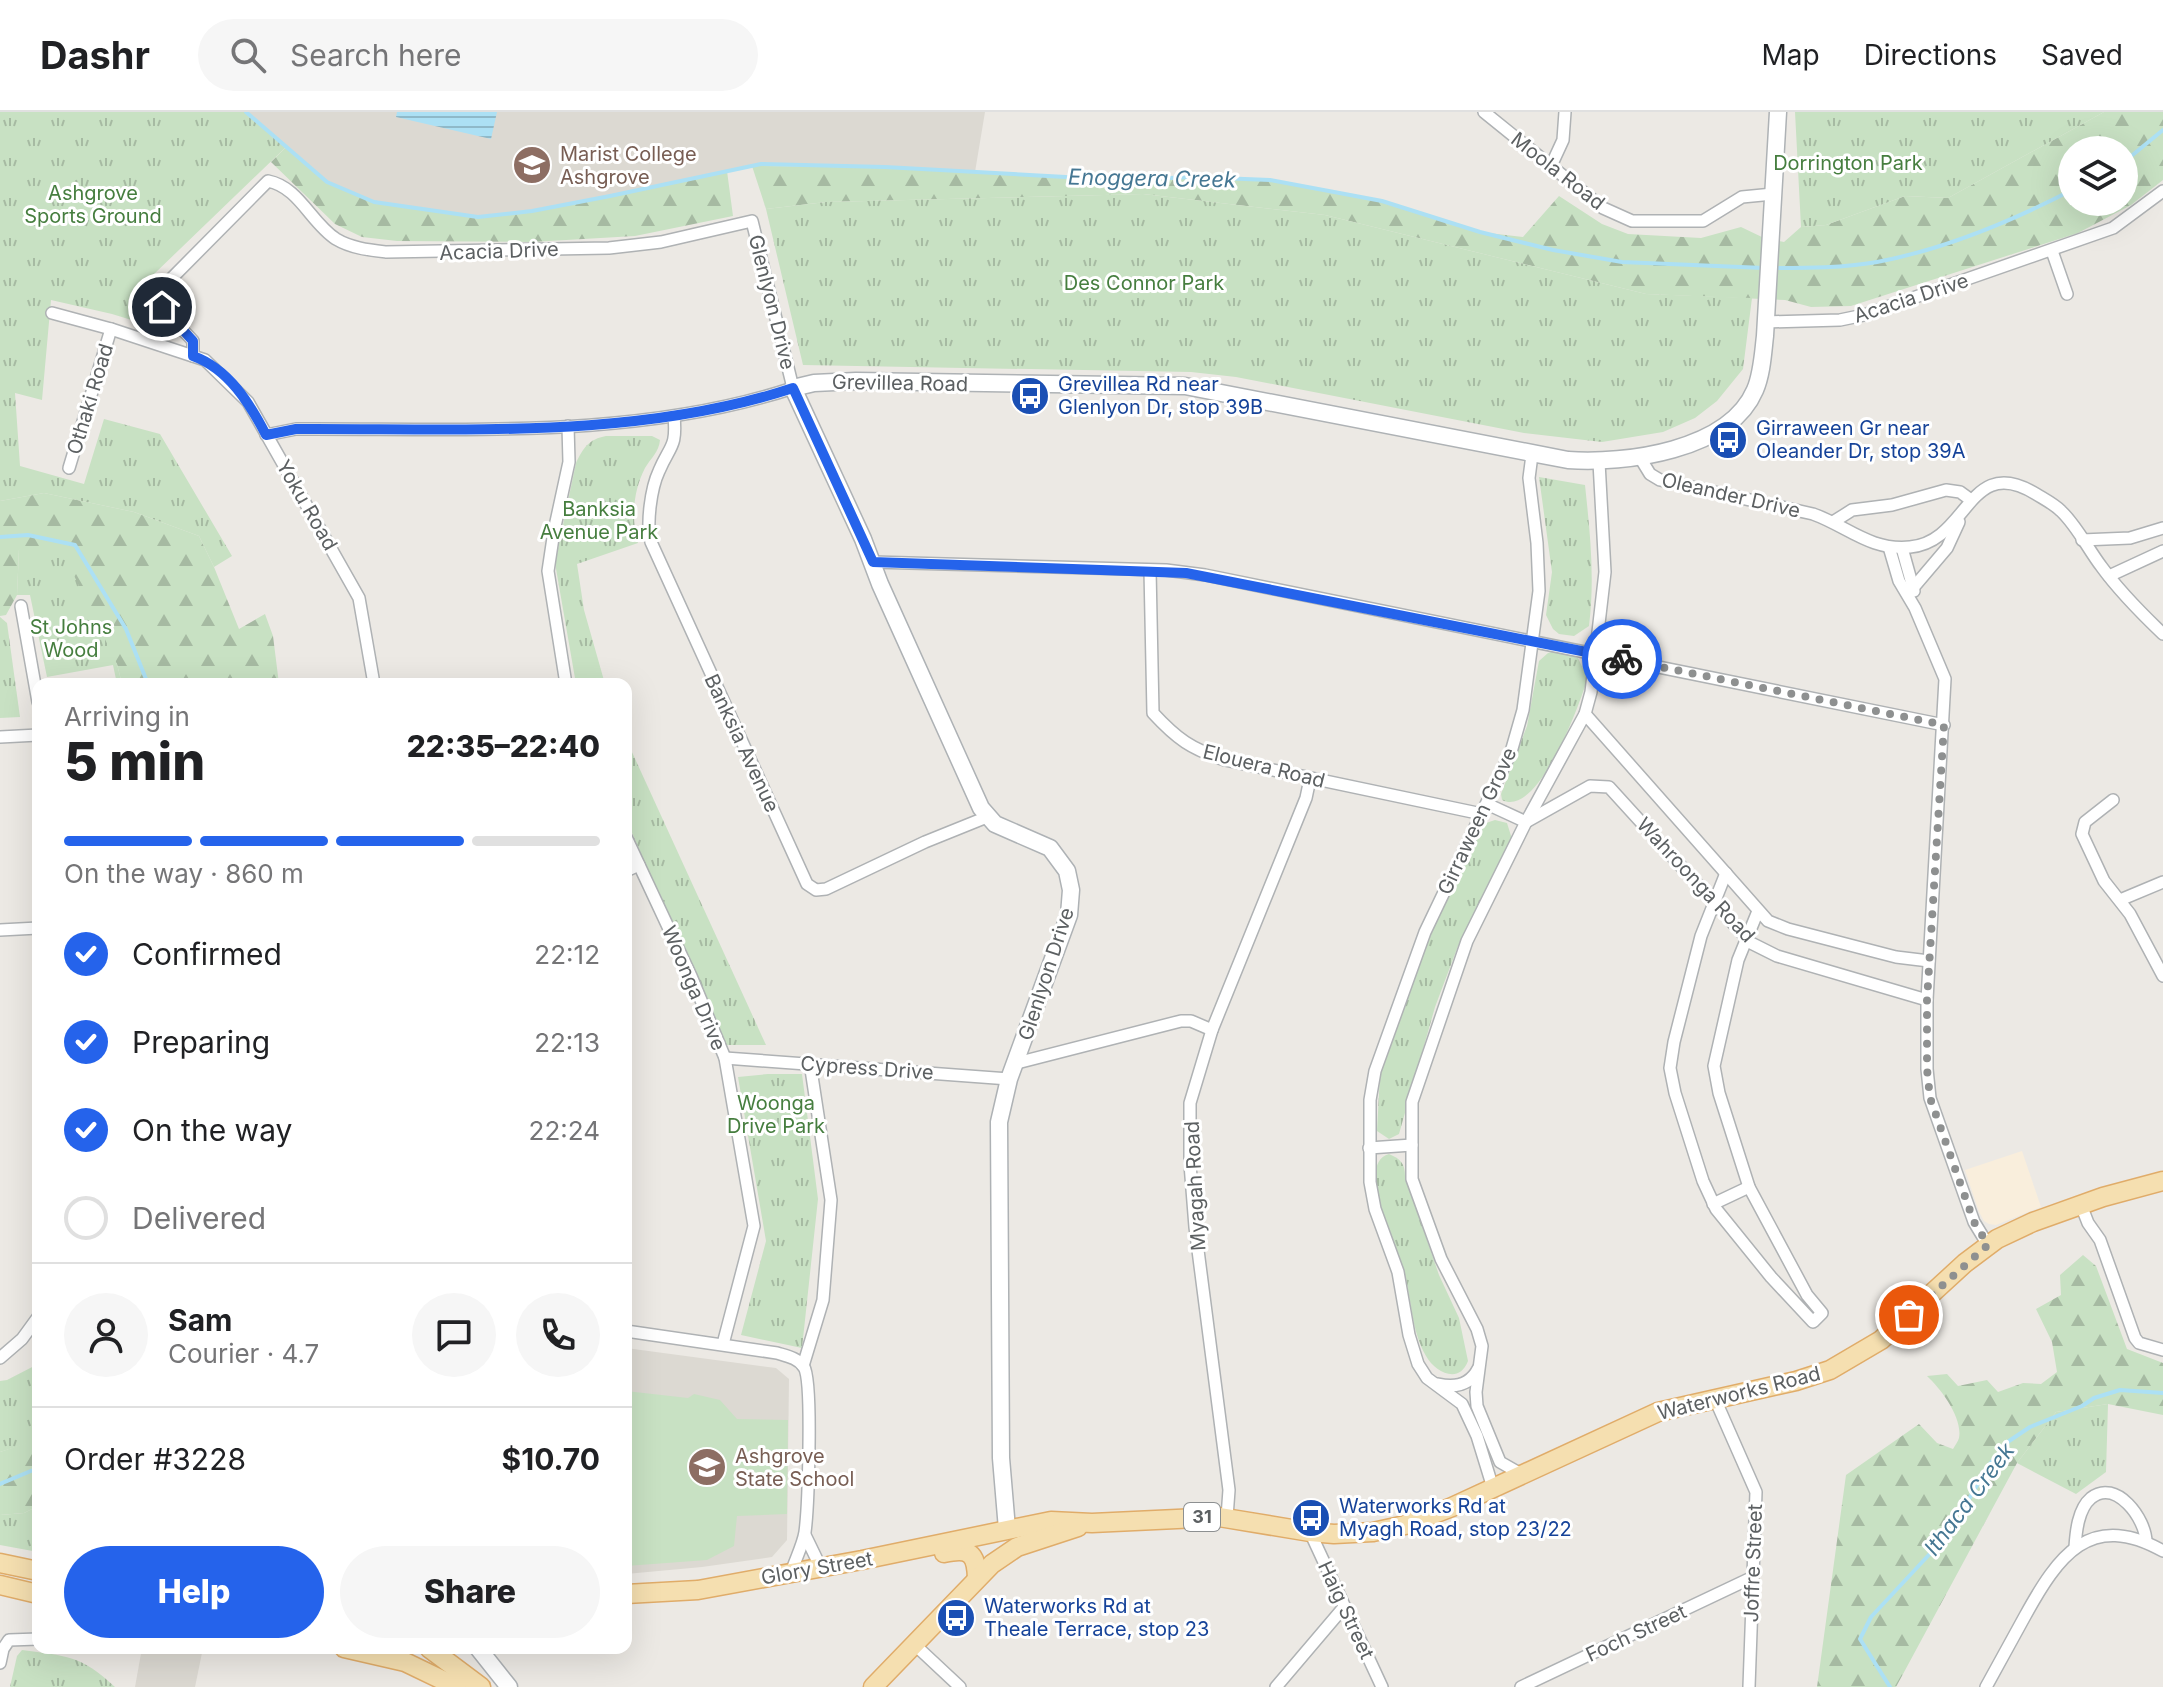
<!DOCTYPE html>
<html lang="en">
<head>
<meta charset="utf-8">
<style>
	:root { --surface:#fff; --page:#f6f6f6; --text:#202124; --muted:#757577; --line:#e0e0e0; --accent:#2563eb }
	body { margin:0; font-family:Inter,sans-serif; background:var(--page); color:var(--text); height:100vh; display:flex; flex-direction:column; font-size:30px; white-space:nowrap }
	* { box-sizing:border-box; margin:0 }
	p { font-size:26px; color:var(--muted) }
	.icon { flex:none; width:44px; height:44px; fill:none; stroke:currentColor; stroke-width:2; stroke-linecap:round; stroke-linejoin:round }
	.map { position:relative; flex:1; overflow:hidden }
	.side { position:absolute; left:32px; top:566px; width:600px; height:976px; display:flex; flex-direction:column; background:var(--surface); border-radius:16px; box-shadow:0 8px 32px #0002 }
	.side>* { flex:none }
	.tools { position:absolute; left:2058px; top:24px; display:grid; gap:16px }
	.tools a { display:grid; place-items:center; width:80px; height:80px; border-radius:50%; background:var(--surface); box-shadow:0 8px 32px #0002; font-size:40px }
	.pin { position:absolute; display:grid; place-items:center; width:68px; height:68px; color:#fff; margin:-34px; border:4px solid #fff; border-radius:50%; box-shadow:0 2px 8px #0007 }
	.courier { position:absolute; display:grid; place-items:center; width:80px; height:80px; margin:-40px; border:6px solid #2563eb; border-radius:50%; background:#fff; color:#222; box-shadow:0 2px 10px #0007 }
	.head em { font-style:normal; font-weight:800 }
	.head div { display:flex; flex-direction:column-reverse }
	.head { display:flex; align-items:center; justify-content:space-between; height:136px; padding:0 32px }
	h1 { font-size:52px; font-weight:800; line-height:60px }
	.bar { display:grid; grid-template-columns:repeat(4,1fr); gap:12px 8px; align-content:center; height:96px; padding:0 32px }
	.bar i { height:10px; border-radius:6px; background:var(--line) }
	.bar .selected { background:var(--accent) }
	.bar p { grid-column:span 4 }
	.line { display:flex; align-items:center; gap:20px; padding:0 32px; border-top:2px solid var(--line) }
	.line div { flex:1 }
	.round { display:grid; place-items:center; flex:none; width:84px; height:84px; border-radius:42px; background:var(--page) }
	ol { padding:0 32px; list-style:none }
	li { display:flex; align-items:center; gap:24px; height:88px }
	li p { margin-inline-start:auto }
	li .icon { padding:8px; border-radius:50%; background:var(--accent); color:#fff; stroke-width:4 }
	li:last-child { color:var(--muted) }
	li i { width:44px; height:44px; border:4px solid var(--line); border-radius:50% }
	.action { display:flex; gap:16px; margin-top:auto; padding:16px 32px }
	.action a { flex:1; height:92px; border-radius:48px; background:var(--accent); color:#fff; font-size:32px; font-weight:800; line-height:92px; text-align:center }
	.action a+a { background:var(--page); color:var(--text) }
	header { display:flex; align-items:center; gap:48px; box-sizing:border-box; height:112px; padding:0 40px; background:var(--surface); border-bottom:2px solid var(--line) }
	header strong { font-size:38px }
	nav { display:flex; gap:44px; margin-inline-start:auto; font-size:28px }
	.search { width:560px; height:72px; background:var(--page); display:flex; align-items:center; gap:20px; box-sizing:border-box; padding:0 28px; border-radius:44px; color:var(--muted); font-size:30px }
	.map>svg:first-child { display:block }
	.commercial { fill:#f9eedc }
	.education { fill:#dcd9d2 }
	.grass { fill:#c8e1c3 }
	.forest { fill:url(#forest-firs); fill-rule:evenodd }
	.park { fill:url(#park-tufts) }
	.water { fill:url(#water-rules) }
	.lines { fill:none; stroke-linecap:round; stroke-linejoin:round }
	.stream { stroke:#ace0f4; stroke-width:4 }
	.street-casing { stroke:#afb2b4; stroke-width:14 }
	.secondary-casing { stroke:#aeb2b5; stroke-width:19 }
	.primary-casing { stroke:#e0ac69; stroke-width:21 }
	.street { stroke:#fff; stroke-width:11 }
	.secondary { stroke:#fff; stroke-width:16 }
	.primary { stroke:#f5dfb0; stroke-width:18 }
	.done { stroke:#8e9090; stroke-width:8; stroke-dasharray:0 14.4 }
	.route { stroke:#2563eb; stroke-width:10 }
	.labels { text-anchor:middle; stroke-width:6; stroke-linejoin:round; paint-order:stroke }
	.shield { fill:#fff; stroke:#8d9091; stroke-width:2 }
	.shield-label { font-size:18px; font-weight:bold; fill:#5c6062 }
	.education-label { font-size:20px; fill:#785e54; stroke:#fff; text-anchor:start }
	.park-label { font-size:20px; fill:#467e3f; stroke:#fff }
	.street-label { font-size:20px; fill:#5c6062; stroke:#fff }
	.transit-label { font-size:20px; fill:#164399; stroke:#fff; text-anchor:start }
	.water-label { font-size:22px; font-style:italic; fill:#457793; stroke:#fff }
</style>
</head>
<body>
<header>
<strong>Dashr</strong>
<div class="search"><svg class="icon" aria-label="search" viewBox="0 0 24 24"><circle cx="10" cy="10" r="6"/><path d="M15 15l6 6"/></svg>Search here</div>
<nav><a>Map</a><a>Directions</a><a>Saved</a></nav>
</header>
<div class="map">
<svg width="2163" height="1575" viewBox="0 0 2163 1575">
	<defs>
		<pattern id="forest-firs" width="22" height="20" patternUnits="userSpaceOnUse" patternTransform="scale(2)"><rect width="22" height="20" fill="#c8e1c3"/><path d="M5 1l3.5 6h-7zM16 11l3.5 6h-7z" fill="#a6baa2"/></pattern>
		<pattern id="park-tufts" width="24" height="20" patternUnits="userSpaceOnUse" patternTransform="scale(2)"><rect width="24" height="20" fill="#c8e1c3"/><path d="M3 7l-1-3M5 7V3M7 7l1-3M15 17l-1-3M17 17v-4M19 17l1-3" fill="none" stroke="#a6baa2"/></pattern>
		<pattern id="water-rules" width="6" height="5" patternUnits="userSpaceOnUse" patternTransform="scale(2)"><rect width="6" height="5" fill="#ace0f4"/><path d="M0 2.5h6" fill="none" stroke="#8fb9c9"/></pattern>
	</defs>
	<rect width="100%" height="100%" fill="#ece9e4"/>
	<polygon class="commercial" points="2022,1039 2041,1095 1996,1113 1989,1112 1984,1109 1979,1100 1965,1058"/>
	<g class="education">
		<polygon points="246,0 985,0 975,60 761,52 610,84 532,99 478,105 374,90 327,70"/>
		<polygon points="626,1236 776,1256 789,1267 787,1428 772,1445 702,1455 626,1462"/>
		<polygon points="142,1536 203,1536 195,1575 135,1575"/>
	</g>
	<polygon class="grass" points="626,1279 688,1286 694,1282 720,1288 737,1307 788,1308 787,1402 737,1404 734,1434 707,1448 626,1454"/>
	<g class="forest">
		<path d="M2104,0H2163V68L2131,93L2078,121L1851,194L1811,195L1785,188L1646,182L1325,103L1143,82L826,90L766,97L752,54L885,55L1120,68L1194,65L1270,68L1382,89L1480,120L1523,125L1559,84L1602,112L1628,122L1701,126L1741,115L1764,126L1784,130L1801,115L1826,113L1905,84L1948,86ZM2072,38H2124V90H2072Z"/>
		<polygon points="286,35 327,70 374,90 478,105 532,99 727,59 733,104 635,124 532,130 397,129 362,125 335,112 271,50"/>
		<polygon points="44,381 134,400 199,424 214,455 239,517 265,502 273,524 279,572 122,572 117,552 19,437 17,483 6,503 0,504 0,389"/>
		<path d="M2083,1143L2096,1154L2127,1237L2163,1251V1303L2108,1292L2056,1300L2017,1351L1896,1575H1817L1846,1363L1919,1312L1937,1331L1953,1337C1955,1333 1958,1330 1959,1326C1963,1306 1941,1277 1927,1264L1947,1262L1958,1274L1987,1268L1998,1280L2023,1271L2041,1272L2057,1260L2052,1230L2036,1197L2061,1183L2060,1163Z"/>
		<polygon points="38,1327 38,1394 24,1401 0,1403 0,1340"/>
	</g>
	<g class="park">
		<path d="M0,0H246L286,35L153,163C139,191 158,196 164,218L112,202L51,188L42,288L15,281L20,354L84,372L104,307L160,322L232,444L214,455L199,424L134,400L44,381L0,389Z"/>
		<polygon points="1795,0 2104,0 1948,86 1905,84 1826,113 1801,115"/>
		<polygon points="1143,82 1325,103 1646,182 1752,186 1743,257 1717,289 1695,306 1663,320 1602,330 1524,321 1236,265 1191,260 803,253 766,97 826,90"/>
		<path d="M606,324H652L660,328C659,340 651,346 645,356C633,379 631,407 638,431L577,452L584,498L605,572H576L555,451L576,351C583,336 589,327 606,324Z"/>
		<path d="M1539,365L1585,373C1590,420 1595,466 1589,514L1574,524L1559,522L1553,517L1546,503L1552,460Z"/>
		<polygon points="19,437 64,443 117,552 122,572 117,572 113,553 47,565 30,483 17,483"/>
		<polygon points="0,505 7,511 20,605 0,606"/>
		<path d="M1555,539L1578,546L1587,565L1585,574C1577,599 1537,706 1502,688L1501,682L1527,614L1539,549L1548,541Z"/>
		<polygon points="626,627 766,933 723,933 626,707"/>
		<polygon points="1495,708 1507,711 1512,727 1458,834 1435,895 1399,1022 1389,1027 1377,1019 1380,963 1431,822 1483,712"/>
		<polygon points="768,962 802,962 818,1087 802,1236 741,1223 766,1129 738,965"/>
		<path d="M1389,1042C1401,1047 1405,1052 1405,1064L1439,1163L1459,1206L1468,1249C1459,1273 1435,1260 1426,1244C1411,1218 1412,1188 1404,1160C1398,1137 1354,1051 1389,1042Z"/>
		<polygon points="38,1252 38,1328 0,1340 0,1269 7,1268"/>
		<polygon points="2108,1292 2106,1360 2076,1382 2017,1351 2056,1300"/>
		<polygon points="38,1394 38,1440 0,1433 0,1403 24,1401"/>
		<path d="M22,1538C66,1544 81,1543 115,1575H10L17,1544Z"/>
	</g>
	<polygon class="water" points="397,0 497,0 491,27 396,5"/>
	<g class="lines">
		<g class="stream">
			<polyline points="246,0 327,70 374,90 478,105 532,99 610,84 761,52 885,55 1120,68 1194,65 1270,68 1382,89 1480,120 1553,138 1622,150 1764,156"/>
			<polyline points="2124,50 2163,18"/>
			<path d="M1773,156C1807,156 1843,156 1877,150C1946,137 2010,110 2072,78"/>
			<polyline points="0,425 28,423 75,433 126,517 148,572"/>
			<polyline points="0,1372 38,1356"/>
			<polyline points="1890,1575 1860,1527 1871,1505 1939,1432 1939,1426 1955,1400 1963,1397 1989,1353 2009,1329 2030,1315 2082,1294 2094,1286 2120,1278 2163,1281"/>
		</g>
		<g class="street-casing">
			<g id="street">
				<polyline points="1484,0 1603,96 1632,109 1703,109 1742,85 1773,82"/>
				<polyline points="1551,54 1563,28 1565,0"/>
				<polyline points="2052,139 2067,182"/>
				<polyline points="52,201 111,217 205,248 248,290 359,486 374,572"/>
				<polyline points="1766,210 1840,208 1864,203 2113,116 2163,79"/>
				<path d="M193,244V229C179,212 152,196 165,173L268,69C299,75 311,111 336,127C351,136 369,138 386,140L609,136L661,130L752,109L793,276C636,328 459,316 296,317L266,323"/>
				<path d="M674,304C677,336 670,333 659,359C651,376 646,412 651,430L807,772L816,778L826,777L925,730L987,705"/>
				<path d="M1639,344L1650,362L1660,368L1813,402C1847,414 1870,439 1910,435C1969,430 1968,340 2036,382C2044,387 2054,392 2061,399C2077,414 2088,437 2101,454C2119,479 2141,501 2163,522"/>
				<polyline points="69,356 111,217"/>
				<polyline points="1833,410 1852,398 1892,393 1946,378 1960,380 1971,388"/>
				<polyline points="2082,428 2130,426 2163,416"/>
				<polyline points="1889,435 1899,469 1915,496 1945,567 1927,888 1927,957 1930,986 1974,1110 1988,1133"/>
				<polyline points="1902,436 1914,479"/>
				<polyline points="873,450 1166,458 1205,463 1944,613"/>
				<path d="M1150,458L1153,601C1177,627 1191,637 1225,648L1482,702"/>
				<polyline points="2109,464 2163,439"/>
				<polyline points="1913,476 1947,436 1959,410"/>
				<polyline points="21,494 38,590"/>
				<polyline points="566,572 548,459 554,419 569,350 568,314"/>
				<polyline points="1585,602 1768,809 1788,817 1896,845 1929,849"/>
				<polyline points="0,625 38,623"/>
				<polyline points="2113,688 2085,710 2082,722 2104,769 2130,802 2163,864"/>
				<polyline points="1487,692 1526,710 1590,674 1609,675 1751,831 1777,844 1927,888"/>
				<polyline points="626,725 691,864 725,946 754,1114 723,1232"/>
				<polyline points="626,759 639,753"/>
				<polyline points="1726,761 1701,824 1674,930 1670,956 1675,981 1703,1069 1716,1097 1771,1165 1813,1210 1822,1201 1807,1183 1749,1075 1719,981 1714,954 1738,848 1758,799"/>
				<polyline points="2120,788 2163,770"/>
				<polyline points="0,818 38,816"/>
				<polyline points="725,946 1009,967"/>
				<polyline points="1017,951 1181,909 1191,909 1212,918"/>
				<polyline points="1369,1036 1412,1033"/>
				<polyline points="1713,1092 1749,1075"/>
				<polyline points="2081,1093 2088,1111 2100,1128 2135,1226 2139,1231 2163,1238"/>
				<path d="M626,1219L777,1241C787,1244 798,1246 804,1255C813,1270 808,1398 805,1420C803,1433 795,1448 791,1461"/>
				<polyline points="0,1246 22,1227 38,1205"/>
				<polyline points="803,1254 823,1188 831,1088 810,951"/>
				<path d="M1438,1272C1455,1276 1470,1273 1478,1257"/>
				<polyline points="1715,1287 1756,1380 1749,1575"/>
				<polyline points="1521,1362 1500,1350 1477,1294 1476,1280 1482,1234 1477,1217 1441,1147 1412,1067 1412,990 1467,829 1526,710 1585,602 1591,580 1605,460 1599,350"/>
				<polyline points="1493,1376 1477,1324 1462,1292 1427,1266 1418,1252 1409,1223 1398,1160 1375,1097 1370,1070 1370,988 1375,959 1425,820 1511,640 1523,598 1539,479 1537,431 1529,366 1532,343"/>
				<polyline points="1227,1405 1229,1378 1195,1115 1190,1052 1190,991 1212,918 1306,686 1310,667"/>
				<polyline points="1310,1420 1382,1575"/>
				<polyline points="805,1423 821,1456"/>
				<path d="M2075,1435C2076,1420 2078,1397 2091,1386C2116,1366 2146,1407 2146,1430"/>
				<polyline points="914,1532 960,1575"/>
				<polyline points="0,1551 3,1537 9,1528 38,1527"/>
				<polyline points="1276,1575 1344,1495"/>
				<polyline points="1521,1575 1751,1466"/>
				<path d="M1986,1575C1999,1551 2012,1528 2025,1504C2058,1444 2090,1398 2163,1439"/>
			</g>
		</g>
		<g class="secondary-casing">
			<g id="secondary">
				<path d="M1007,1417L1001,1346L999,1010L1009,967L1069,803L1071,778L1067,759L1050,736L995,712L981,696L880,472L863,427L793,276L814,271L856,269L1185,274L1568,348C1625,352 1729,339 1755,278C1762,262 1763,241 1765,224L1778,0"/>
				<polyline points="478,1536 509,1575"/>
			</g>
		</g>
		<g class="primary-casing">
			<g id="primary">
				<path d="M944,1441C969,1436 976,1440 977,1466"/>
				<polyline points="0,1451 38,1459"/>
				<polyline points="0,1473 38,1482"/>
				<polyline points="626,1482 698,1478 862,1448 1051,1409 1092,1411 1219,1405 1310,1420 1334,1422 1373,1420 1405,1413 1452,1395 1658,1300 1796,1269 1830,1258 1881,1228 1965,1151 1997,1127 2033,1110 2103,1085 2163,1069"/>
				<polyline points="344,1536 405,1550 457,1575"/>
				<polyline points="429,1536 481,1575"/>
				<polyline points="873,1575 992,1452 1017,1435 1078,1415"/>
			</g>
		</g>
		<use href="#street" class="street"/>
		<use href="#secondary" class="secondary"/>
		<use href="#primary" class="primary"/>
	</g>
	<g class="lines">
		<polyline class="done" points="1622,547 1944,613 1927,888 1927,957 1930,986 1974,1110 1988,1133 1909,1203"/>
		<path class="route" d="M162,195L193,229V244C229,257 250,292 266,323L296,317C460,316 635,328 793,276L873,450L1186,461L1622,547"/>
	</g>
	<defs>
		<g id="school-disc" transform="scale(2)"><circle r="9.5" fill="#8d6e63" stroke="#fff"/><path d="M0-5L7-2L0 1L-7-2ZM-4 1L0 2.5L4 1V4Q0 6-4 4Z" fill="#fff"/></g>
		<g id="bus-disc" transform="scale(2)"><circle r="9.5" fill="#1a4fb4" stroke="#fff"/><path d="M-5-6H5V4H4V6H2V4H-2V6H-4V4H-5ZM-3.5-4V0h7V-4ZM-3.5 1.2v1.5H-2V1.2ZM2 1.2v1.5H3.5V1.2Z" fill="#fff"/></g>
	</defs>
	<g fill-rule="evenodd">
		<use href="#school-disc" x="532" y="53"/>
		<use href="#bus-disc" x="1030" y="284"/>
		<use href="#bus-disc" x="1728" y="328"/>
		<use href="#school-disc" x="707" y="1355"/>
		<use href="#bus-disc" x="1311" y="1406"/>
		<use href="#bus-disc" x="956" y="1506"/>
	</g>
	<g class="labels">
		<rect class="shield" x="1184" y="1391" width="36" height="28" rx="6"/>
		<g class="shield-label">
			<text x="1202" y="1411">31</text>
		</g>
		<g class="education-label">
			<text x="560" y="49">Marist College<tspan x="560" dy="23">Ashgrove</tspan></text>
			<text x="735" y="1351">Ashgrove<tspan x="735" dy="23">State School</tspan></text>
		</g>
		<g class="park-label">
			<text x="1848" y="58">Dorrington Park</text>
			<text x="93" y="88">Ashgrove<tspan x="93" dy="23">Sports Ground</tspan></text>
			<text x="1144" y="178">Des Connor Park</text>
			<text x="599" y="404">Banksia<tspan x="599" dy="23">Avenue Park</tspan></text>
			<text x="71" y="522">St Johns<tspan x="71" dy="23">Wood</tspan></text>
			<text x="776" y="998">Woonga<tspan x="776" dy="23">Drive Park</tspan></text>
		</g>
		<g class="street-label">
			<text transform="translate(1558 59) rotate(38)" y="7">Moola Road</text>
			<text transform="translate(499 139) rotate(-2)" y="7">Acacia Drive</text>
			<text transform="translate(1911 186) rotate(-18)" y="7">Acacia Drive</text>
			<text transform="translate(772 190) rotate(76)" y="7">Glenlyon Drive</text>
			<text transform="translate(900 271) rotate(1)" y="7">Grevillea Road</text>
			<text transform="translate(90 287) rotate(-73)" y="7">Othaki Road</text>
			<text transform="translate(1731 383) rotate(13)" y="7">Oleander Drive</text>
			<text transform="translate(307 393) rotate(60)" y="7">Yoku Road</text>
			<text transform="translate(742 631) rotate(65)" y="7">Banksia Avenue</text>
			<text transform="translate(1264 654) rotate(14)" y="7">Elouera Road</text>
			<text transform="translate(1477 709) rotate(-65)" y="7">Girraween Grove</text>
			<text transform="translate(1696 768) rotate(47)" y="7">Wahroonga Road</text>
			<text transform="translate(1046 862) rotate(-72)" y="7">Glenlyon Drive</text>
			<text transform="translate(694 876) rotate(67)" y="7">Woonga Drive</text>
			<text transform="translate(867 956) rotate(4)" y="7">Cypress Drive</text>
			<text transform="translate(1195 1074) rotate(-93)" y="7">Myagah Road</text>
			<text transform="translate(1739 1281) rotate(-14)" y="7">Waterworks Road</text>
			<text transform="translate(1753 1451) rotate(-88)" y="7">Joffre Street</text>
			<text transform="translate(817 1456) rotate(-10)" y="7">Glory Street</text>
			<text transform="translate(1346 1498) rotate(65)" y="7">Haig Street</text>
			<text transform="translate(1636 1521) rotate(-25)" y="7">Foch Street</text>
		</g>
		<g class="transit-label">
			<text x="1058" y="279">Grevillea Rd near<tspan x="1058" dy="23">Glenlyon Dr, stop 39B</tspan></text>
			<text x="1756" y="323">Girraween Gr near<tspan x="1756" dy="23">Oleander Dr, stop 39A</tspan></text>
			<text x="1339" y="1401">Waterworks Rd at<tspan x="1339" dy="23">Myagh Road, stop 23/22</tspan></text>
			<text x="984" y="1501">Waterworks Rd at<tspan x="984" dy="23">Theale Terrace, stop 23</tspan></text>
		</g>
		<g class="water-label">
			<text transform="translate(1152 66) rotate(1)" y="8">Enoggera Creek</text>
			<text transform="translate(1969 1387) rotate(-53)" y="8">Ithaca Creek</text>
		</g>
	</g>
</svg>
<div class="tools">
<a><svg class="icon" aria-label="layers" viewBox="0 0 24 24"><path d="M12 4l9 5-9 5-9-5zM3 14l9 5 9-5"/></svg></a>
</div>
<div class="pin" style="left:1909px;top:1203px;background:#ea580c"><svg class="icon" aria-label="bag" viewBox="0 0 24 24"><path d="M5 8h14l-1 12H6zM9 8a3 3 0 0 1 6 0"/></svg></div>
<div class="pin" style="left:162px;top:195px;background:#1f2937"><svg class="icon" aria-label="home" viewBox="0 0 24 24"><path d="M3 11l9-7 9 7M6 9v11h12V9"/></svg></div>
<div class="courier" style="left:1622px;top:547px"><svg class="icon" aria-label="bike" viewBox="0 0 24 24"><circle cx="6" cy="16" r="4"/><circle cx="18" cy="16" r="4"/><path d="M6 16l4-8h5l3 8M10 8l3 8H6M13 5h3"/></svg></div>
<section class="side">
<div class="head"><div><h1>5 min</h1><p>Arriving in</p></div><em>22:35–22:40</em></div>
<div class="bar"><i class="selected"></i><i class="selected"></i><i class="selected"></i><i></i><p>On the way · 860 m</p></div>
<ol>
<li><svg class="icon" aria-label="check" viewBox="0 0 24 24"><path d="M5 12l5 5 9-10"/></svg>Confirmed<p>22:12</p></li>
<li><svg class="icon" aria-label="check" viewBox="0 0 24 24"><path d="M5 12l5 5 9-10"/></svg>Preparing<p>22:13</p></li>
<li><svg class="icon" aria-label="check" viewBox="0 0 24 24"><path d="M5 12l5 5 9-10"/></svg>On the way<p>22:24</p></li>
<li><i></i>Delivered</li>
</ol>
<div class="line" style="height:144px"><a class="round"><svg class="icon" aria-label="person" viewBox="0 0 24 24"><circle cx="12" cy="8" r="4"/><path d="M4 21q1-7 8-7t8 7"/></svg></a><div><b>Sam</b><p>Courier · 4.7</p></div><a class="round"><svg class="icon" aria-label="chat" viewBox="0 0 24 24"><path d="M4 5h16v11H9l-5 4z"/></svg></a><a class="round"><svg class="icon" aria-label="phone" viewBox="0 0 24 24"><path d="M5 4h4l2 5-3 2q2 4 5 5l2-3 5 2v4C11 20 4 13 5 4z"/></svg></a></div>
<div class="line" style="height:104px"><div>Order #3228</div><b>$10.70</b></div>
<div class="action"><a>Help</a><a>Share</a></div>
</section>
</div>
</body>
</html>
